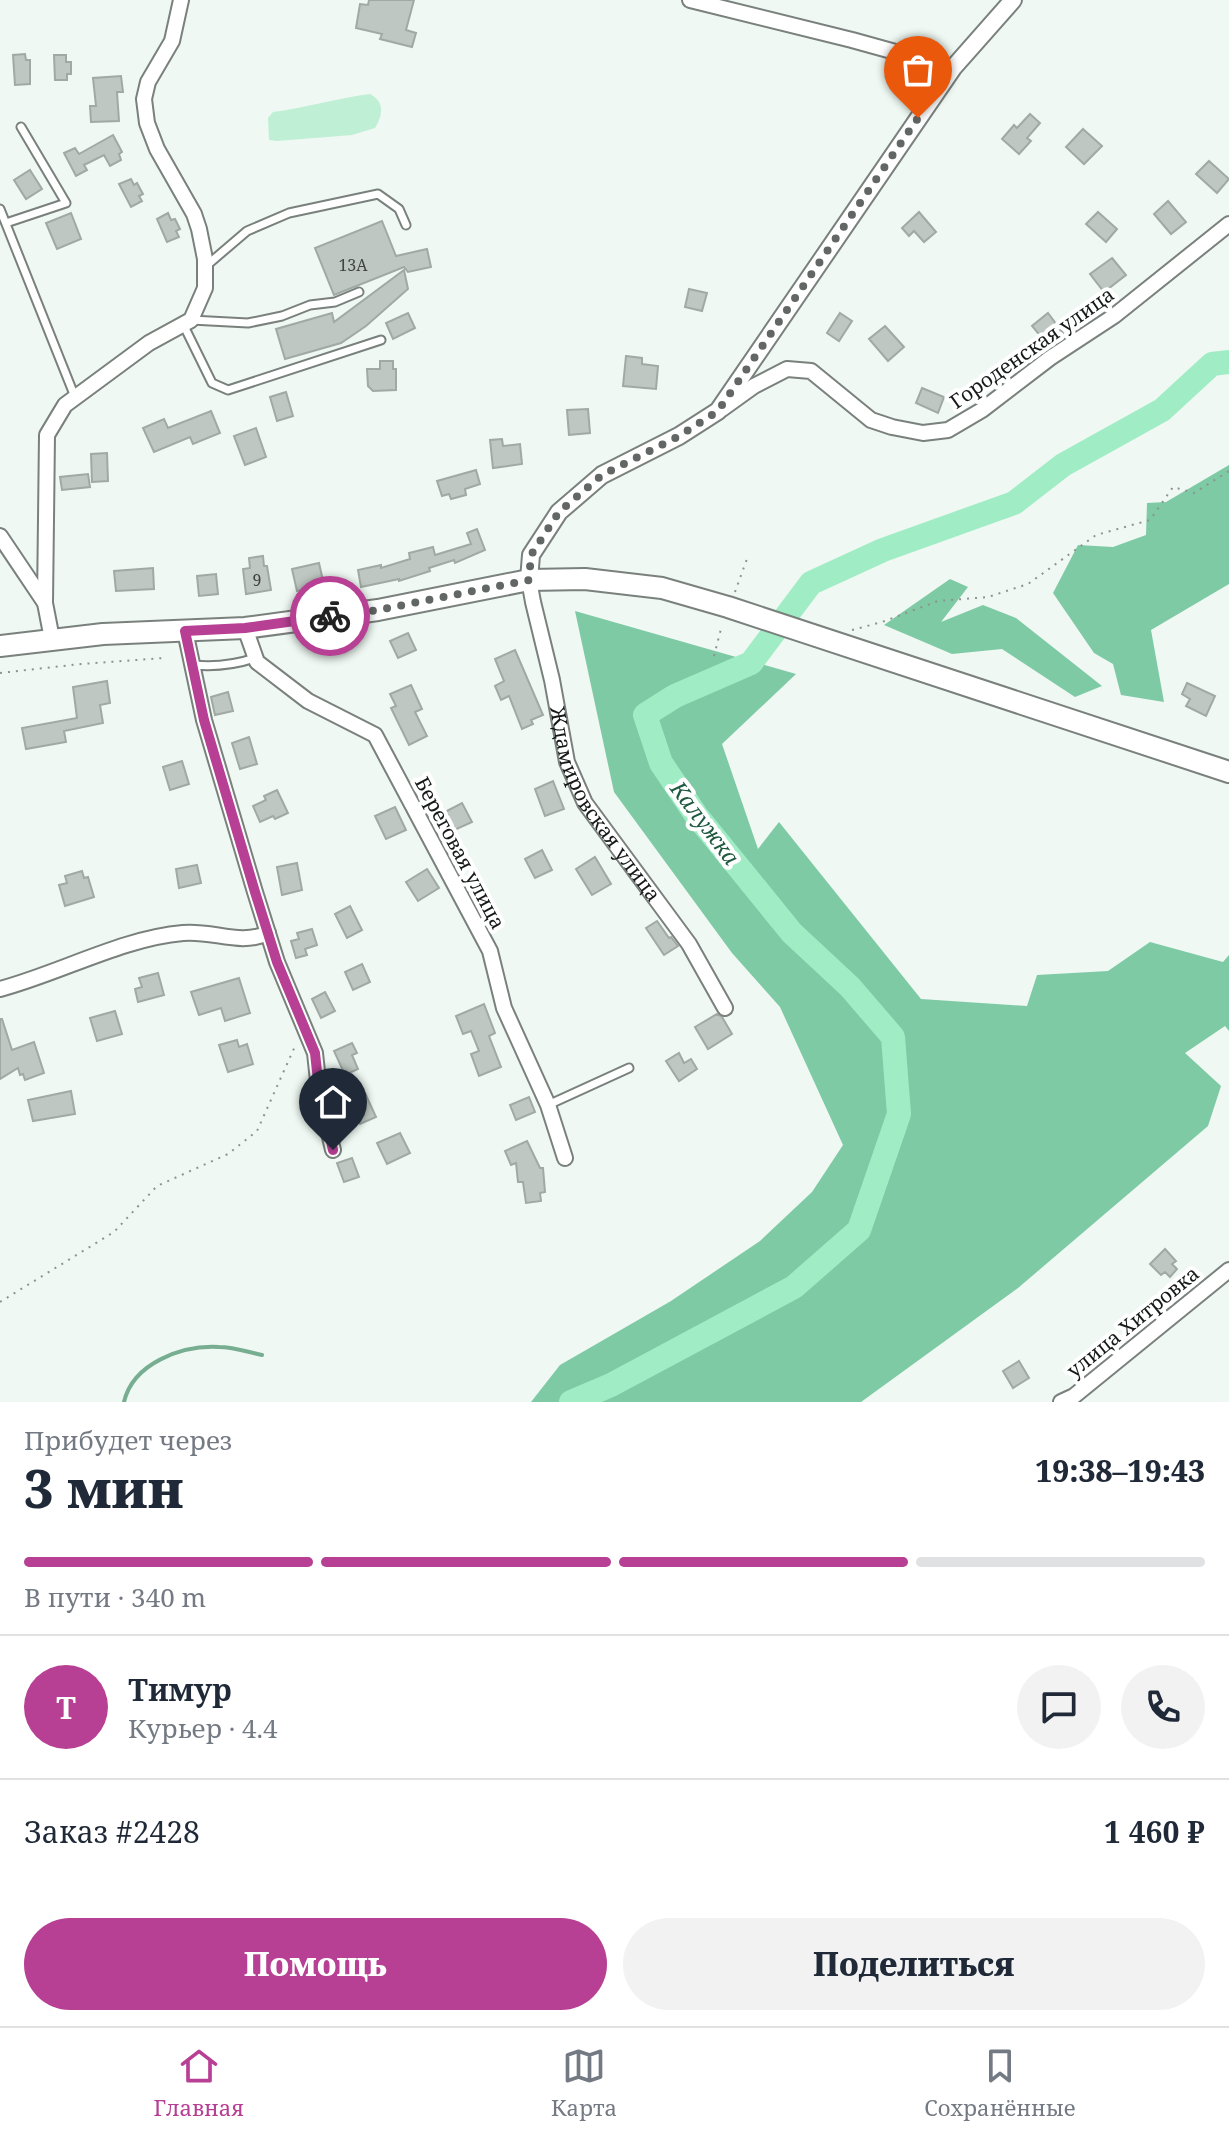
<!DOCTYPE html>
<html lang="ru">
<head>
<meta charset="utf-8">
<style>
	:root { --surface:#fff; --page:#f2f2f3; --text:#1f2937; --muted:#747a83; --line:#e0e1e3; --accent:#b73f94 }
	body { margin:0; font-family:"Noto Serif",serif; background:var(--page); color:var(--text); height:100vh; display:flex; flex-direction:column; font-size:30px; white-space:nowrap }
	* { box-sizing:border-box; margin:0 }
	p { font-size:26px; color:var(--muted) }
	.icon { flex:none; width:44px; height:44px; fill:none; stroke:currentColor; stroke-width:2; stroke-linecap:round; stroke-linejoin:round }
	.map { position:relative; height:1402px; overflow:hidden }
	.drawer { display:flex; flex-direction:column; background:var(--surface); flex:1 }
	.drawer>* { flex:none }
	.pin { position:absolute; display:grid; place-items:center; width:68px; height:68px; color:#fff; margin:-82px -34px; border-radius:50% 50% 50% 0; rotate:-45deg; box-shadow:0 0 8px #0007 }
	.pin .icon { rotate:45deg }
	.courier { position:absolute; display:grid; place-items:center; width:80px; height:80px; margin:-40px; border:6px solid #b73f94; border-radius:50%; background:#fff; color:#222; box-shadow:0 2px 10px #0007 }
	.summary em { font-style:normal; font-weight:800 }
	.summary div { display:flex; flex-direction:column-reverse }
	.summary { display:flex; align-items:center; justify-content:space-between; height:136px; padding:0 24px }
	h1 { font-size:52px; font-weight:800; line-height:60px }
	.bar { display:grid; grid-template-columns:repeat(4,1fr); gap:12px 8px; align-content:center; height:96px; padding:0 24px }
	.bar i { height:10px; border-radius:6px; background:var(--line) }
	.bar .on { background:var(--accent) }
	.bar p { grid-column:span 4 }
	.line { display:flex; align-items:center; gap:20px; padding:0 24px; border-top:2px solid var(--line) }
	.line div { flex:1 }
	.round { display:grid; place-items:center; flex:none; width:84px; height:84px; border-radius:42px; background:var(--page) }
	.button { display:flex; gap:16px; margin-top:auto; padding:16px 24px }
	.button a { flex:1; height:92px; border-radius:48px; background:var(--accent); color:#fff; font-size:32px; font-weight:800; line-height:92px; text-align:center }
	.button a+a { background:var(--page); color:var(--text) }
	.tabs { display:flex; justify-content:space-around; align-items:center; height:112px; border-top:2px solid var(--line); background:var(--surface); font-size:22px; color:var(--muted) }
	.tabs a { display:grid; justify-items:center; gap:4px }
	.tabs .on { color:var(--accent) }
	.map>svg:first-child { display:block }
	.green { fill:#bfefd5 }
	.forest { fill:#7ecaa4 }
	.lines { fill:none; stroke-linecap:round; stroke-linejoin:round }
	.stream { stroke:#77ad91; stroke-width:4 }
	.river { stroke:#a0edc5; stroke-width:24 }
	.building { fill:#bfc7c2; stroke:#a1a9a4; stroke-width:2 }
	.service-casing { stroke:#7a817d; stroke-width:11 }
	.minor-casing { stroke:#7a817d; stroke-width:18 }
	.tertiary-casing { stroke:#7a817d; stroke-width:20 }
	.primary-casing { stroke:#7a817d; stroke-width:24 }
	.path { stroke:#8d9390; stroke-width:2; stroke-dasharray:2 6; stroke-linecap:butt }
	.service { stroke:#fff; stroke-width:7 }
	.minor { stroke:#fff; stroke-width:14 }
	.tertiary { stroke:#fff; stroke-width:16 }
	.primary { stroke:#fff; stroke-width:20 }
	.done { stroke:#626765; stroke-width:8; stroke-dasharray:0 14.4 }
	.route { stroke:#b73f94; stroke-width:10 }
	.labels { text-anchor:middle; stroke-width:8; stroke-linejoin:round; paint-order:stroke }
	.number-label { font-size:16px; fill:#404442 }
	.street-label { font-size:20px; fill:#161918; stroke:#fff }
	.water-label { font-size:22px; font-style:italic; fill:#1f593f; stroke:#fff }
</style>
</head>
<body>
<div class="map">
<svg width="1229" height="1402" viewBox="0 0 1229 1402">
	<rect width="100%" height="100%" fill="#eff8f3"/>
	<path class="green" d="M370,94C385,102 383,115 375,128L352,135L277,141L269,140L268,118L273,112C306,108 337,98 370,94Z"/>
	<g class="forest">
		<polygon points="1229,465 1229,584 1151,630 1164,702 1121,695 1113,664 1094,653 1053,593 1078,545 1113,547 1146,535 1147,503 1166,502"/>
		<polygon points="950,579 968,587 941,622 983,605 1016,618 1102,686 1075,697 1002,649 952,654 884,625"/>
		<polygon points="575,611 796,674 722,744 758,849 779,822 921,999 1027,1006 1037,975 1108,971 1150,942 1223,962 1229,955 1229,1031 1225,1026 1185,1053 1221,1086 1208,1126 1018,1288 861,1402 531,1402 560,1365 671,1301 760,1241 812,1192 843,1145 780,1007 732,953 614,792"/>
	</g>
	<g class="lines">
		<path class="stream" d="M124,1402C133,1363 182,1345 219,1347C233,1347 248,1352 262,1355"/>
		<polyline class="river" points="571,1402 611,1385 794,1287 859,1230 899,1114 893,1037 850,987 792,933 696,815 661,763 645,715 675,696 751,663 811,583 883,550 1014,503 1063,465 1162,410 1212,364 1229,362"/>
	</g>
	<g class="building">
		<polygon points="369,0 414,0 406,30 416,33 412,47 380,39 382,34 356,28 360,4 368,5"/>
		<polygon points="25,54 26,60 30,60 30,84 15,85 13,55"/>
		<polygon points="54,55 66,55 66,62 71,62 71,74 67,74 67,80 55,80"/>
		<polygon points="121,76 123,92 117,92 119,121 91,122 90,106 96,106 93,78"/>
		<polygon points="1030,114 1040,123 1027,138 1031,141 1019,154 1002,139 1014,125 1017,128"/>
		<polygon points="1083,129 1102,146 1084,164 1066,147"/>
		<polygon points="113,135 122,152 119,154 121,160 110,166 104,155 84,165 87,170 76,176 64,153 75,148 79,154"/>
		<polygon points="1209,161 1229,179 1217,193 1196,174"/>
		<polygon points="30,170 42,189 26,199 14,180"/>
		<polygon points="131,179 134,185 137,183 143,194 139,196 142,201 131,207 119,184"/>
		<polygon points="1168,201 1186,222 1171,234 1154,214"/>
		<polygon points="919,212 936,232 924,242 914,231 909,236 902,228"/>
		<polygon points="1098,212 1117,229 1106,242 1086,224"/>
		<polygon points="71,213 81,239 57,249 46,223"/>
		<polygon points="168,213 171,220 175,219 180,229 176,231 179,237 167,242 157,219"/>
		<polygon points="382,221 396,256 427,249 431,267 408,272 404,267 334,295 315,248"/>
		<polygon points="1112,258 1126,275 1104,292 1090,274"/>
		<polygon points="404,270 408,289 366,326 341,343 285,359 276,329 332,313 334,322"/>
		<polygon points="689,289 707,293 702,311 685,307"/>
		<polygon points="408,313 415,328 393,339 386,323"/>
		<polygon points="840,313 852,321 839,341 827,333"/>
		<polygon points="1048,313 1063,333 1048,345 1032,326"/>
		<polygon points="885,326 904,347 888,361 869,339"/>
		<polygon points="626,356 642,358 642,364 658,366 656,389 623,386"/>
		<polygon points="380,361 393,361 393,369 396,369 396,390 373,391 368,386 367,369 380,369"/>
		<polygon points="922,388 944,397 938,413 916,403"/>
		<polygon points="286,392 293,416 277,421 270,397"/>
		<polygon points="588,409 590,433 569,435 567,410"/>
		<polygon points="211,411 220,433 193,444 190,437 154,452 143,428 164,419 168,428"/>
		<polygon points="256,428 266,457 245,465 234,436"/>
		<polygon points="502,439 503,446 520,444 522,464 493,468 490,440"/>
		<polygon points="107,453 108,481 92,482 91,454"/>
		<polygon points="476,470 480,484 465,489 466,495 451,499 449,494 442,496 437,481"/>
		<polygon points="88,474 90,487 62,490 60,477"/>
		<polygon points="477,529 485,550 455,563 454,560 429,568 430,571 399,581 399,579 361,587 358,570 381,565 381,568 410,559 409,553 433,547 435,555 471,544 467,533"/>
		<polygon points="263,556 264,566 267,566 271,590 246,594 243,569 250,568 249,558"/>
		<polygon points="319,563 324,585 297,591 292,569"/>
		<polygon points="153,568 154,589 116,591 114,571"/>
		<polygon points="216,574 218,594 199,596 197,576"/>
		<polygon points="408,633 416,650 398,658 390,641"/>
		<polygon points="515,650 543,715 531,720 533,724 522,729 509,696 501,700 495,686 504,681 495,659"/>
		<polygon points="107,681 110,703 100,705 103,723 64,731 66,742 26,749 22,728 77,718 73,687"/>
		<polygon points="1187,683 1215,696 1206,716 1186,706 1190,699 1182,694"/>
		<polygon points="411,685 422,709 415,712 427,736 409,745 391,708 396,706 390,694"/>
		<polygon points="228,692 233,711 215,715 211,697"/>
		<polygon points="249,737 257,764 240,769 232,743"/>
		<polygon points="182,761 189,784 170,790 163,767"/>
		<polygon points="553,781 564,809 545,816 535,789"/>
		<polygon points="277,790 288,813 275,819 273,816 260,822 253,806 266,800 264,796"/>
		<polygon points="462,803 472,822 450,832 441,814"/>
		<polygon points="395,807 406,830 386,839 375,816"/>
		<polygon points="542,850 552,870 535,878 525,859"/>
		<polygon points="595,857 611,884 592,895 576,869"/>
		<polygon points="297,863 302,890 282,895 277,867"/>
		<polygon points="197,865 201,883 179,888 176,869"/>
		<polygon points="427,869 439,888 418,901 406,882"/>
		<polygon points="82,871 84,878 88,877 94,897 65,906 59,885 67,883 65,876"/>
		<polygon points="350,906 362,930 347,938 335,914"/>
		<polygon points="657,921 669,938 671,937 678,946 664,955 646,928"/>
		<polygon points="312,929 317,945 305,949 307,955 296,958 291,941 299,939 297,933"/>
		<polygon points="362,964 370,982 353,990 345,972"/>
		<polygon points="158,973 164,995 138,1002 135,989 142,987 139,978"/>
		<polygon points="239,978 250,1013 225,1021 221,1008 199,1015 191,992"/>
		<polygon points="325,992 335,1011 321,1018 312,999"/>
		<polygon points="484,1004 495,1033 489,1036 501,1067 479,1076 471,1054 479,1051 471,1031 463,1034 456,1016"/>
		<polygon points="115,1011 122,1034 97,1041 90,1018"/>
		<polygon points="717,1014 722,1017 732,1034 708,1049 695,1027"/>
		<polygon points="0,1019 2,1019 12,1050 34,1042 44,1073 25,1080 23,1074 20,1075 18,1068 0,1079"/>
		<polygon points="237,1040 239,1047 247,1044 253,1064 228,1072 219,1045"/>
		<polygon points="352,1043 357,1053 352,1055 358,1069 345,1075 334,1051"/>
		<polygon points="679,1053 684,1063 691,1059 697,1069 679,1081 666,1061"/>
		<polygon points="71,1091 75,1114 33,1121 28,1100"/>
		<polygon points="365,1093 376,1117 360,1124 356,1115 359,1113 352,1099"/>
		<polygon points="529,1097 535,1112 516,1120 510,1105"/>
		<polygon points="400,1133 410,1153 387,1164 377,1143"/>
		<polygon points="527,1141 540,1168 543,1168 545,1192 540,1193 541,1201 526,1203 523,1182 518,1182 516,1163 511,1165 505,1151"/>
		<polygon points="352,1158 359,1177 344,1182 337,1163"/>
		<polygon points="1165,1249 1176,1261 1172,1264 1177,1269 1170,1277 1165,1272 1161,1275 1150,1264"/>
		<polygon points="1019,1361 1029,1378 1013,1388 1003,1371"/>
	</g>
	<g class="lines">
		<g class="service-casing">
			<g id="service">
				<polyline points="0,209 75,397"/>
				<polyline points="6,223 66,203 21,127"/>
				<polyline points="206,266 247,231 289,213 378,194 399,209 406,225"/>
				<polyline points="191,320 248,323 282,316 310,305 335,302 359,292"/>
				<polyline points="183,324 212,383 228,390 381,340"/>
				<path d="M194,665C216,667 234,665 255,658"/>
				<polyline points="548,1105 629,1068"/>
			</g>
		</g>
		<g class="minor-casing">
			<g id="minor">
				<polyline points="690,0 852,40 953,68"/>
				<polyline points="722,409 754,386 787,369 811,371 871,420 892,427 923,433 948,430 982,410 1050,358 1114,316 1229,224"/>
				<polyline points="0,536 45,603 52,639"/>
				<path id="s1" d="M529,580L533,602L552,680L567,762L585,803L689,944L725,1008"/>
				<polyline points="45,603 47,435 65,405 149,343 191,320 205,288 205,259 199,229 194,214 157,149 147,123 144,99 148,82 172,41 181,0"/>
				<polyline points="245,628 257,662 308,701 375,735 490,951 504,1008 548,1105 565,1158"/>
				<polyline points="185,631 204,720 255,892 277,962 315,1053 319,1090 333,1150"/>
				<path d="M0,989C60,973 123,938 183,933C213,930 240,946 268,933"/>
				<polyline points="1061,1402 1074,1396 1229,1270"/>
			</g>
		</g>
		<g class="tertiary-casing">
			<polyline id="tertiary" points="529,580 531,555 559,512 602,475 679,436 718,411 953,68 1013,0"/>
		</g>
		<g class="primary-casing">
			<polyline id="primary" points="0,646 103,634 245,628 378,610 529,580 585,579 662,588 728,607 1229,772"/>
		</g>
		<g class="path">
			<polyline points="735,592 748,556"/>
			<polyline points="852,630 882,622 938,601 988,597 1028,584 1096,535 1150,520 1173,487 1194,493 1229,471"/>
			<polyline points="714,656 722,625"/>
			<polyline points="0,673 81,664 164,658"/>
			<polyline points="0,1302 114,1232 157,1186 228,1154 257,1131 296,1044"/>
		</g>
		<use href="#service" class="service"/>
		<use href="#minor" class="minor"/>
		<use href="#tertiary" class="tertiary"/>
		<use href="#primary" class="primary"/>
	</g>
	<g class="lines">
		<polyline class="done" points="330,616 378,610 529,580 531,555 559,512 602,475 679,436 718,411 918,118"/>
		<polyline class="route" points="330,616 245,628 185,631 204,720 255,892 277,962 315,1053 319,1090 333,1150"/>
	</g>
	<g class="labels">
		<g class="number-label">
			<text x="353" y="271">13А</text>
			<text x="257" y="586">9</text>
		</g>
		<g class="street-label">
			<text transform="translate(1032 348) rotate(-35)" y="7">Городенская улица</text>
			<text dy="7" stroke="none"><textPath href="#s1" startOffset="240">Ждамировская улица</textPath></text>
			<text transform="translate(460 853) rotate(62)" y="7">Береговая улица</text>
			<text transform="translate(1133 1322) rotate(-39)" y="7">улица Хитровка</text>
		</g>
		<g class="water-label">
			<text transform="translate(705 823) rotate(53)" y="8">Калужка</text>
		</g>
	</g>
</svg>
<div class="pin" style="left:918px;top:118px;background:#ea580c"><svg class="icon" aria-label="bag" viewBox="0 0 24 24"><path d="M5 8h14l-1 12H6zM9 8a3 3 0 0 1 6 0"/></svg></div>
<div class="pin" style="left:333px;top:1150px;background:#1f2937"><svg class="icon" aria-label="home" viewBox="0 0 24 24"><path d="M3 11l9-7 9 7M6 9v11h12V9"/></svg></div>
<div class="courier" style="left:330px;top:616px"><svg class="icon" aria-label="bike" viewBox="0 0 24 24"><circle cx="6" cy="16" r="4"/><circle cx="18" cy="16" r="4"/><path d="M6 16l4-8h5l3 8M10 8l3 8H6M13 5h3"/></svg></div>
</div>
<section class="drawer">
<div class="summary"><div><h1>3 мин</h1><p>Прибудет через</p></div><em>19:38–19:43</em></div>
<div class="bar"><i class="on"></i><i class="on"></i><i class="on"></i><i></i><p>В пути · 340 m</p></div>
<div class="line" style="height:144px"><b class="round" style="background:var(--accent);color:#fff">Т</b><div><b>Тимур</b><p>Курьер · 4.4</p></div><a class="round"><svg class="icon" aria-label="chat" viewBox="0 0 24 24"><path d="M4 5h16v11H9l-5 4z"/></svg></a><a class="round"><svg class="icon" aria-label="phone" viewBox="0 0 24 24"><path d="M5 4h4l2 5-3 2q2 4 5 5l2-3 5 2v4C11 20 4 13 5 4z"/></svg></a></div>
<div class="line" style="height:104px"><div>Заказ #2428</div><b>1 460 ₽</b></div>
<div class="button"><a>Помощь</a><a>Поделиться</a></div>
</section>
<nav class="tabs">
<a class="on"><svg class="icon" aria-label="home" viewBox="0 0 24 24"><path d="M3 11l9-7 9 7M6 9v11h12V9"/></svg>Главная</a>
<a><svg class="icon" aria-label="map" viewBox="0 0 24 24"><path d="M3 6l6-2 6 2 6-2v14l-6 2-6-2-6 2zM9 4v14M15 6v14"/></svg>Карта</a>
<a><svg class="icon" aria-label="saved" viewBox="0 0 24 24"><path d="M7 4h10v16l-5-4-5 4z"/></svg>Сохранённые</a>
</nav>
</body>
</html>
